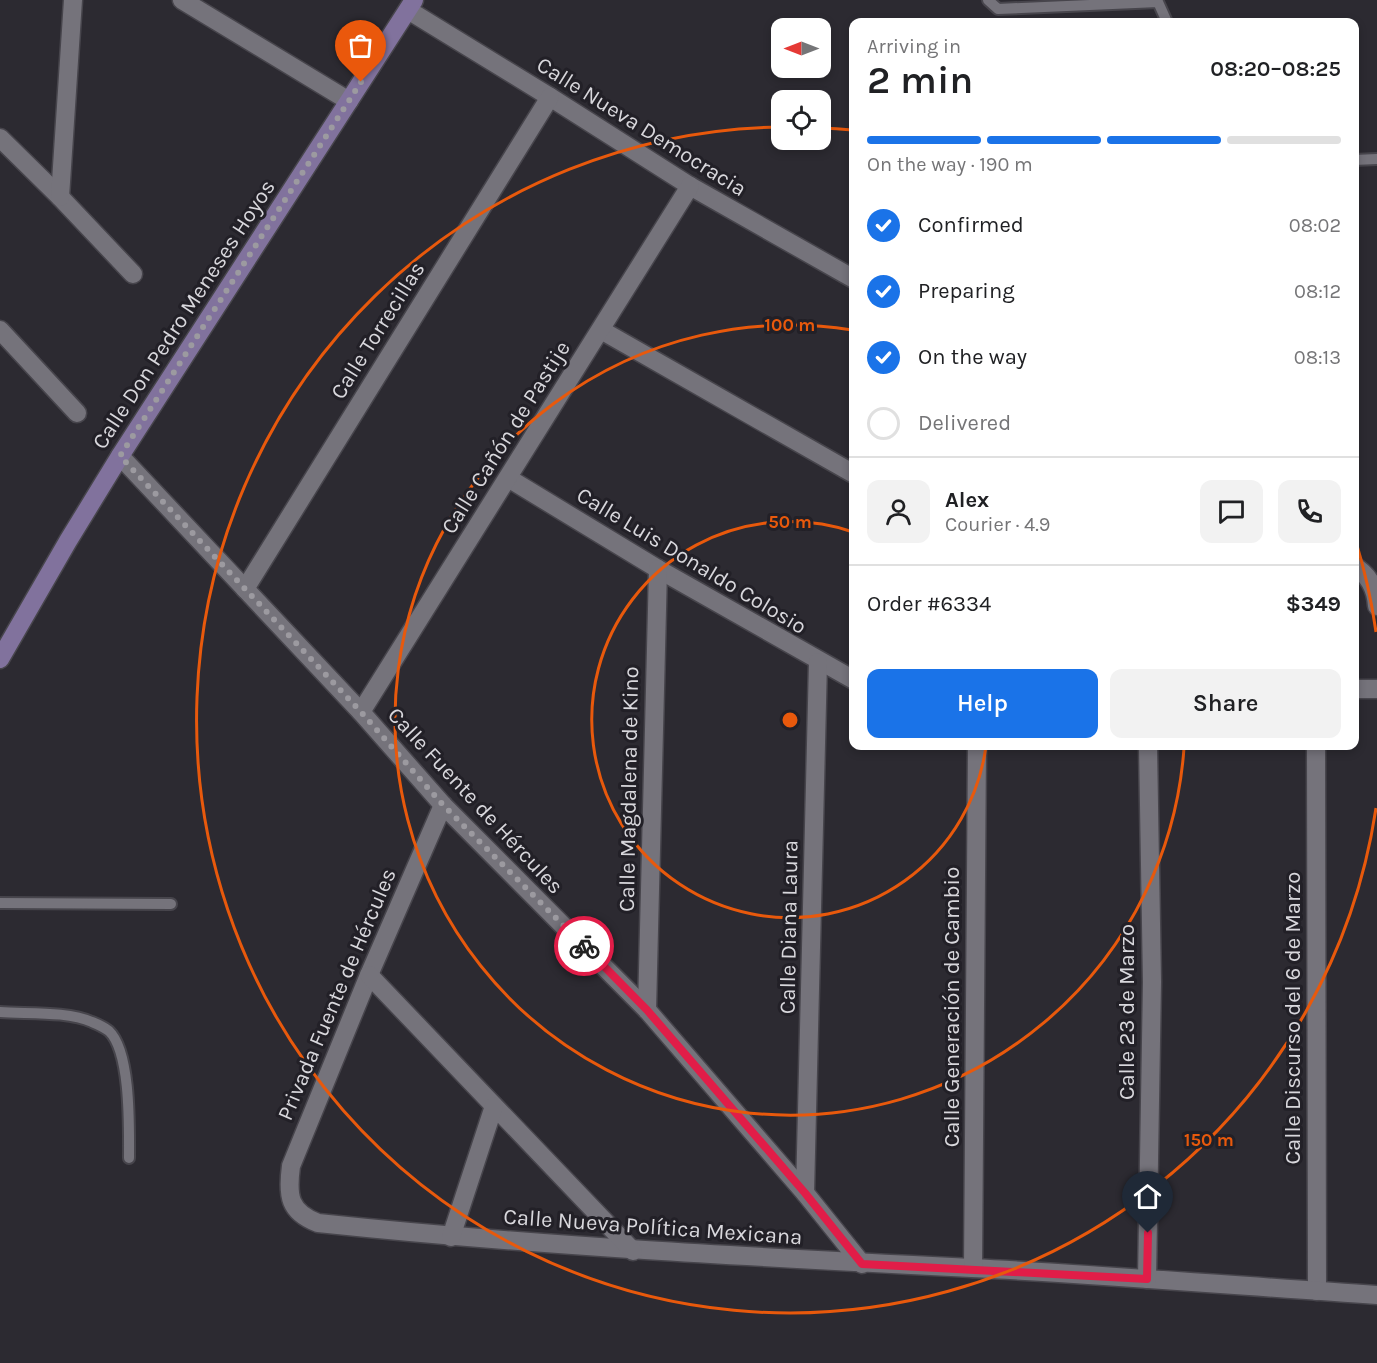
<!DOCTYPE html>
<html lang="en">
<head>
<meta charset="utf-8">
<style>
	:root { --surface:#fff; --page:#f2f2f2; --text:#202124; --muted:#757577; --line:#e0e0e0; --accent:#1a73e8 }
	body { margin:0; font-family:Karla,sans-serif; background:var(--page); color:var(--text); height:100vh; display:flex; flex-direction:column; font-size:22px; white-space:nowrap }
	* { box-sizing:border-box; margin:0 }
	p { font-size:20px; color:var(--muted) }
	.icon { flex:none; width:33px; height:33px; fill:none; stroke:currentColor; stroke-width:2; stroke-linecap:round; stroke-linejoin:round }
	.map { position:relative; flex:1; overflow:hidden }
	.side { position:absolute; left:849px; top:18px; width:510px; height:732px; display:flex; flex-direction:column; background:var(--surface); border-radius:12px; box-shadow:0 3px 9px #0003 }
	.side>* { flex:none }
	.needle { width:39px; rotate:270deg }
	.buttons { position:absolute; left:771px; top:18px; display:grid; gap:12px }
	.buttons a { display:grid; place-items:center; width:60px; height:60px; border-radius:12px; background:var(--surface); box-shadow:0 3px 9px #0003; font-size:30px }
	.pin { position:absolute; display:grid; place-items:center; width:51px; height:51px; color:#fff; margin:-62px -26px; border-radius:50% 50% 50% 0; rotate:-45deg; box-shadow:0 0 6px #0007 }
	.pin .icon { rotate:45deg }
	.courier { position:absolute; display:grid; place-items:center; width:60px; height:60px; margin:-30px; border:4px solid #e11d48; border-radius:50%; background:#fff; color:#222; box-shadow:0 2px 8px #0007 }
	.overview em { font-style:normal; font-weight:600 }
	.overview div { display:flex; flex-direction:column-reverse }
	.overview { display:flex; align-items:center; justify-content:space-between; height:102px; padding:0 18px }
	h1 { font-size:39px; font-weight:600; line-height:45px }
	.bar { display:grid; grid-template-columns:repeat(4,1fr); gap:9px 6px; align-content:center; height:72px; padding:0 18px }
	.bar i { height:8px; border-radius:4px; background:var(--line) }
	.bar .on { background:var(--accent) }
	.bar p { grid-column:span 4 }
	.line { display:flex; align-items:center; gap:15px; padding:0 18px; border-top:2px solid var(--line) }
	.line div { flex:1 }
	.round { display:grid; place-items:center; flex:none; width:63px; height:63px; border-radius:12px; background:var(--page) }
	ol { padding:0 18px; list-style:none }
	li { display:flex; align-items:center; gap:18px; height:66px }
	li p { margin-inline-start:auto }
	li .icon { padding:6px; border-radius:50%; background:var(--accent); color:#fff; stroke-width:4 }
	li:last-child { color:var(--muted) }
	li i { width:33px; height:33px; border:3px solid var(--line); border-radius:50% }
	.primary-button { display:flex; gap:12px; margin-top:auto; padding:12px 18px }
	.primary-button a { flex:1; height:69px; border-radius:12px; background:var(--accent); color:#fff; font-size:24px; font-weight:600; line-height:69px; text-align:center }
	.primary-button a+a { background:var(--page); color:var(--text) }
	.map>svg:first-child { display:block }
	.lines { fill:none; stroke-linecap:round; stroke-linejoin:round }
	.lane-casing { stroke:#47454c; stroke-width:14 }
	.street-casing { stroke:#47454c; stroke-width:21 }
	.secondary-casing { stroke:#47454c; stroke-width:21 }
	.lane { stroke:#75737b; stroke-width:10 }
	.street { stroke:#75737b; stroke-width:18 }
	.secondary { stroke:#81729d; stroke-width:18 }
	.done { stroke:#9c9aa0; stroke-width:6; stroke-dasharray:0 10.8 }
	.route { stroke:#e11d48; stroke-width:8 }
	.ring { fill:none; stroke:#e8590c; stroke-width:3 }
	.labels { text-anchor:middle; stroke-width:6; stroke-linejoin:round; paint-order:stroke }
	.street-label { font-size:22px; fill:#d8d7dc; stroke:#222027 }
	.centre { fill:#e8590c; stroke:#222027; stroke-width:3 }
	.ring-label { font-size:18px; text-anchor:middle; font-weight:bold; fill:#e8590c; stroke:#222027; stroke-width:6; stroke-linejoin:round; paint-order:stroke }
</style>
</head>
<body>
<div class="map">
<svg width="1377" height="1363" viewBox="0 0 1377 1363">
	<rect width="100%" height="100%" fill="#2c2a31"/>
	<g class="lines">
		<g class="lane-casing">
			<g id="lane">
				<polyline points="988,0 998,9 1158,2 1167,22"/>
				<polyline points="1354,160 1377,159"/>
				<polyline points="0,903 171,904"/>
				<path d="M0,1012C27,1014 68,1011 92,1022C97,1024 105,1028 109,1031C131,1052 129,1128 129,1158"/>
			</g>
		</g>
		<g class="street-casing">
			<g id="street">
				<polyline points="182,0 349,101"/>
				<polyline points="408,10 550,97 690,186 854,279"/>
				<polyline points="0,138 60,197 133,274"/>
				<polyline points="60,197 73,0"/>
				<polyline points="0,330 77,413"/>
				<polyline points="601,330 854,474"/>
				<polyline points="120,456 361,712 443,805 647,1010 805,1193 862,1264"/>
				<polyline points="508,478 658,569 854,680"/>
				<path d="M1354,566C1369,575 1376,588 1377,606"/>
				<polyline points="245,589 550,97"/>
				<polyline points="1354,689 1377,689"/>
				<polyline points="361,712 690,186"/>
				<polyline points="1316,746 1317,1291"/>
				<path d="M443,805L369,975L291,1166C287,1196 289,1212 318,1223C536,1246 754,1257 972,1268C1107,1275 1242,1286 1377,1295"/>
				<polyline points="369,975 633,1251"/>
				<polyline points="647,1010 658,569"/>
				<polyline points="805,1193 818,662"/>
				<polyline points="451,1237 494,1106"/>
				<polyline points="973,1268 977,746"/>
				<polyline points="1147,1279 1152,982 1148,746"/>
			</g>
		</g>
		<g class="secondary-casing">
			<polyline id="secondary" points="0,659 68,541 120,456 414,0"/>
		</g>
		<use href="#lane" class="lane"/>
		<use href="#street" class="street"/>
		<use href="#secondary" class="secondary"/>
	</g>
	<g class="lines">
		<polyline class="done" points="361,82 120,456 361,712 443,805 584,946"/>
		<polyline class="route" points="584,946 647,1010 805,1193 862,1264 1147,1279 1148,1233"/>
	</g>
	<g class="ring">
		<path d="M986 746A198 198 0 1 1 853 532"/>
		<path d="M1184 748A395 395 0 1 1 852 330"/>
		<path d="M1376 808A593 593 0 1 1 780 127M821 128A593 593 0 0 1 852 130M1356 542A593 593 0 0 1 1376 632"/>
	</g>
	<g class="labels">
		<g class="street-label">
			<text transform="translate(642 126) rotate(32)" y="8">Calle Nueva Democracia</text>
			<text transform="translate(183 314) rotate(-57)" y="8">Calle Don Pedro Meneses Hoyos</text>
			<text transform="translate(377 330) rotate(-58)" y="8">Calle Torrecillas</text>
			<text transform="translate(505 437) rotate(-58)" y="8">Calle Cañón de Pastije</text>
			<text transform="translate(692 560) rotate(31)" y="8">Calle Luis Donaldo Colosio</text>
			<text transform="translate(628 789) rotate(-89)" y="8">Calle Magdalena de Kino</text>
			<text transform="translate(476 800) rotate(47)" y="8">Calle Fuente de Hércules</text>
			<text transform="translate(788 927) rotate(-89)" y="8">Calle Diana Laura</text>
			<text transform="translate(336 994) rotate(-67)" y="8">Privada Fuente de Hércules</text>
			<text transform="translate(951 1007) rotate(-90)" y="8">Calle Generación de Cambio</text>
			<text transform="translate(1126 1012) rotate(-90)" y="8">Calle 23 de Marzo</text>
			<text transform="translate(1292 1018) rotate(-90)" y="8">Calle Discurso del 6 de Marzo</text>
			<text transform="translate(653 1226) rotate(4)" y="8">Calle Nueva Política Mexicana</text>
		</g>
	</g>
	<circle cx="790" cy="720" r="9" class="centre"/>
	<g class="ring-label">
		<text x="790" y="331">100 m</text>
		<text x="790" y="528">50 m</text>
		<text x="1209" y="1146">150 m</text>
	</g>
</svg>
<div class="buttons">
<a><svg class="needle" viewBox="-14 -14 28 28"><path d="M0-13l5 13h-10z" fill="#e53935"/><path d="M0 13l5-13h-10z" fill="#757577"/></svg></a>
<a><svg class="icon" aria-label="locate" viewBox="0 0 24 24"><circle cx="12" cy="12" r="6"/><path d="M12 2v4M12 18v4M2 12h4M18 12h4"/></svg></a>
</div>
<div class="pin" style="left:361px;top:82px;background:#ea580c"><svg class="icon" aria-label="bag" viewBox="0 0 24 24"><path d="M5 8h14l-1 12H6zM9 8a3 3 0 0 1 6 0"/></svg></div>
<div class="pin" style="left:1148px;top:1233px;background:#1f2937"><svg class="icon" aria-label="home" viewBox="0 0 24 24"><path d="M3 11l9-7 9 7M6 9v11h12V9"/></svg></div>
<div class="courier" style="left:584px;top:946px"><svg class="icon" aria-label="bike" viewBox="0 0 24 24"><circle cx="6" cy="16" r="4"/><circle cx="18" cy="16" r="4"/><path d="M6 16l4-8h5l3 8M10 8l3 8H6M13 5h3"/></svg></div>
<section class="side">
<div class="overview"><div><h1>2 min</h1><p>Arriving in</p></div><em>08:20–08:25</em></div>
<div class="bar"><i class="on"></i><i class="on"></i><i class="on"></i><i></i><p>On the way · 190 m</p></div>
<ol>
<li><svg class="icon" aria-label="check" viewBox="0 0 24 24"><path d="M5 12l5 5 9-10"/></svg>Confirmed<p>08:02</p></li>
<li><svg class="icon" aria-label="check" viewBox="0 0 24 24"><path d="M5 12l5 5 9-10"/></svg>Preparing<p>08:12</p></li>
<li><svg class="icon" aria-label="check" viewBox="0 0 24 24"><path d="M5 12l5 5 9-10"/></svg>On the way<p>08:13</p></li>
<li><i></i>Delivered</li>
</ol>
<div class="line" style="height:108px"><a class="round"><svg class="icon" aria-label="person" viewBox="0 0 24 24"><circle cx="12" cy="8" r="4"/><path d="M4 21q1-7 8-7t8 7"/></svg></a><div><b>Alex</b><p>Courier · 4.9</p></div><a class="round"><svg class="icon" aria-label="chat" viewBox="0 0 24 24"><path d="M4 5h16v11H9l-5 4z"/></svg></a><a class="round"><svg class="icon" aria-label="phone" viewBox="0 0 24 24"><path d="M5 4h4l2 5-3 2q2 4 5 5l2-3 5 2v4C11 20 4 13 5 4z"/></svg></a></div>
<div class="line" style="height:78px"><div>Order #6334</div><b>$349</b></div>
<div class="primary-button"><a>Help</a><a>Share</a></div>
</section>
</div>
</body>
</html>
